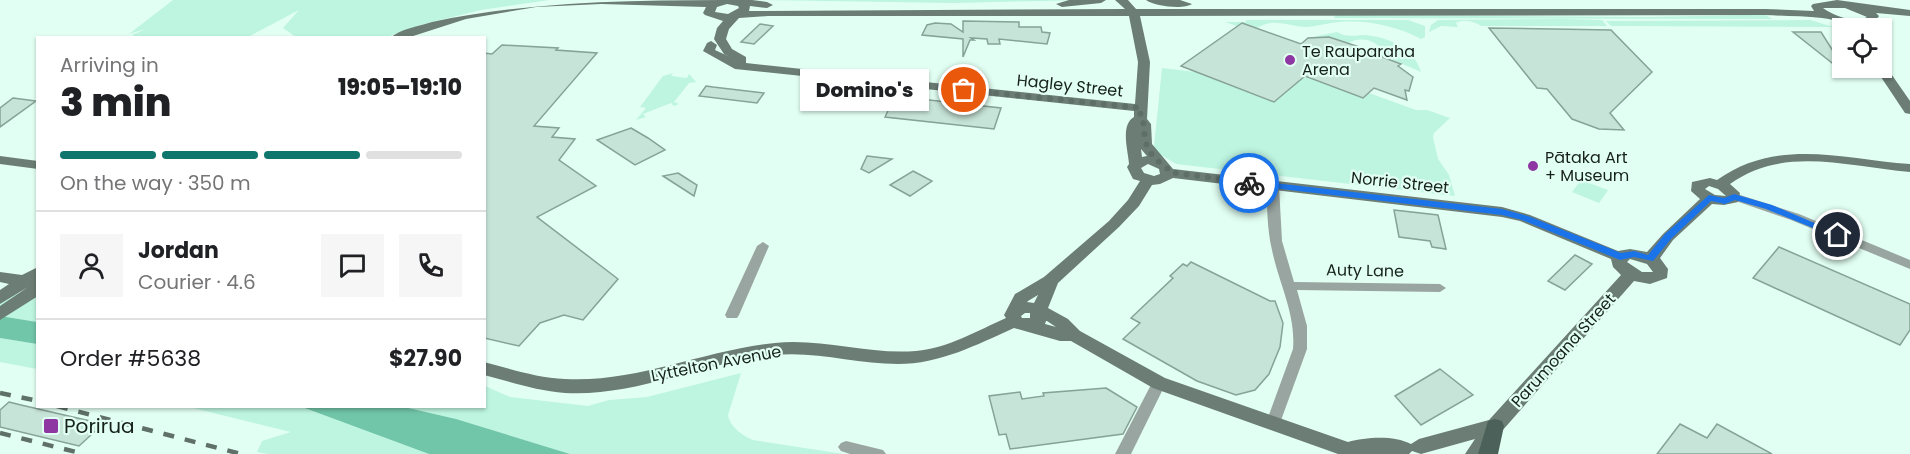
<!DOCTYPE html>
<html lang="en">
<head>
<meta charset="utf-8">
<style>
	:root { --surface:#fff; --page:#f6f6f6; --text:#202124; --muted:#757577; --line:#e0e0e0; --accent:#0f766e }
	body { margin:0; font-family:Poppins,sans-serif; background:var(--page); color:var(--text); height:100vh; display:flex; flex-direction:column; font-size:22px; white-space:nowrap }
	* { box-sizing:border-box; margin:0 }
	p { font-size:20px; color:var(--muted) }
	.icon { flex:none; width:33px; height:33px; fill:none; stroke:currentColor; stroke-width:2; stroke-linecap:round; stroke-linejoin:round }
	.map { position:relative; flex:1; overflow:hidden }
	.panel { position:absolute; left:36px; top:36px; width:450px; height:372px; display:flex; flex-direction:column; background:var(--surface); border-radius:0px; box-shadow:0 2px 4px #0004 }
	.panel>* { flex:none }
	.fabs { position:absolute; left:1832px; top:18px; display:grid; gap:12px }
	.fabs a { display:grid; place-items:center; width:60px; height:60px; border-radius:0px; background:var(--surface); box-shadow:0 2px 4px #0004; font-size:30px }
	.pin { position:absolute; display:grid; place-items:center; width:51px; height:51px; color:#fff; margin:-26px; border:3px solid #fff; border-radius:50%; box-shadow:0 2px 6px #0007 }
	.courier { position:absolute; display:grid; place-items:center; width:60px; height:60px; margin:-30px; border:4px solid #1a73e8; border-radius:50%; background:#fff; color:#222; box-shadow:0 2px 8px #0007 }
	.bubble { position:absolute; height:42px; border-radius:0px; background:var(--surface); box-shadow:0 2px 4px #0004; font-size:20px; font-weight:800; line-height:42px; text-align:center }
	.overview em { font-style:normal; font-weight:800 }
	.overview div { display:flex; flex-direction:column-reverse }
	.overview { display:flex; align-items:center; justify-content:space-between; height:102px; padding:0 24px }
	h1 { font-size:39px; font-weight:800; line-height:45px }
	.bar { display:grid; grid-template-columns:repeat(4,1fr); gap:9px 6px; align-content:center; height:72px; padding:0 24px }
	.bar i { height:8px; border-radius:4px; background:var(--line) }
	.bar .active { background:var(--accent) }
	.bar p { grid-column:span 4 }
	.line { display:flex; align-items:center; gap:15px; padding:0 24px; border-top:2px solid var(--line) }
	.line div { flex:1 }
	.round { display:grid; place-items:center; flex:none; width:63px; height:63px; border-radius:0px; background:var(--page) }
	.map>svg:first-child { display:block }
	.green { fill:#bdf5e0 }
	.water { fill:#71c5a8 }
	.building { fill:#c7e4d8; stroke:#87a297; stroke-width:1.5 }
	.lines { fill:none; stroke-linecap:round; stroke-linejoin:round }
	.street { fill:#99a5a0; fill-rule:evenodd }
	.secondary { fill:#6c7d76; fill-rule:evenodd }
	.primary { fill:#4c6159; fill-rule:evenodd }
	.rail { stroke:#5f7069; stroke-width:4.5; stroke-dasharray:11 11; stroke-linecap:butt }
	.route { fill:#1a73e8 }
	.done { stroke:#5d6f68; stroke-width:6; stroke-dasharray:0 10.8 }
	.poi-dot { fill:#8e36a2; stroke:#e2fff3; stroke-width:2 }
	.labels { text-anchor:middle; stroke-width:4.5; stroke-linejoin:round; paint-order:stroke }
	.poi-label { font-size:16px; fill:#16211d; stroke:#e2fff3; text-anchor:start }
	.street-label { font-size:16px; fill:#16211d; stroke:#e2fff3 }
	.near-poi-label { font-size:20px; fill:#16211d; stroke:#e2fff3; text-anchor:start }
</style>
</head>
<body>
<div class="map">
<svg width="1910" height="454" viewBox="0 0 1910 454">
	<rect width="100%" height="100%" fill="#e2fff3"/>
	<g class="green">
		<polygon points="173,0 549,0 481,10 420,25 387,37 296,37 283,28 299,10 248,37 137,38 132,35 146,29 129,34"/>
		<polygon points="754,0 1089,0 953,3"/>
		<polygon points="1335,15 1648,17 1745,15 1766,15 1772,19 1334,18"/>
		<path d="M1562,19L1602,20L1607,26H1481C1474,21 1463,19 1456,23L1458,27L1441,26L1429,32L1431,25L1438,20Z"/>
		<path d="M1247,20H1408L1425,26V37L1421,39C1396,26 1368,20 1339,22C1328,23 1318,26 1307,27C1289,27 1273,17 1257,28L1242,23L1237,26L1225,22H1245Z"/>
		<polygon points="1810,20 1834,27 1611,26 1606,21"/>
		<path d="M1337,32C1346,38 1355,35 1365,35C1388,37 1414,48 1421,72L1375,52L1380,48C1373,39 1359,37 1349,43L1329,37L1308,38Z"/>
		<polygon points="1162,68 1196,72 1273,102 1305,76 1363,98 1369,93 1416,110 1427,110 1450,118 1434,133 1433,137 1438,159 1449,175 1455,196 1176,164 1158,153 1154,146"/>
		<polygon points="673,73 671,76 687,78 689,74 696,82 689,83 674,102 679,104 674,106 671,103 643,114 646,117 636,120 646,108 640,107 663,76"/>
		<polygon points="1581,180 1608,190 1599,203 1572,192"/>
		<polygon points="0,291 37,296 37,322 0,316"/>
		<polygon points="0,338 37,344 37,369 0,362"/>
		<path d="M741,373L728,415C730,427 743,436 753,440L844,454H570L456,419L404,407L484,406L485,386L510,397L588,406L609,400L647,397Z"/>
		<polygon points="189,407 302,407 429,454 268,454 257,452 262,441 291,432"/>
	</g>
	<g class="water">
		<polygon points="0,316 37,322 37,344 0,338"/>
		<polygon points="302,407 404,407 456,419 570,454 429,454"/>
	</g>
	<g class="building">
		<polygon points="963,21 1019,22 1019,27 1041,27 1042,32 1050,33 1047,44 999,39 1000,44 988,44 987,39 971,38 974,40 970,40 963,57 963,39 922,35 927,25 935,23 951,24 963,32"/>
		<polygon points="1242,23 1301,44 1308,38 1329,37 1384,55 1382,57 1401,64 1398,66 1413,77 1409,91 1405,90 1407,100 1374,88 1363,98 1305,76 1274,102 1181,66"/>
		<polygon points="760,24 773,26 754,44 741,42"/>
		<polygon points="1489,28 1611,30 1652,72 1610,113 1624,130 1599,129 1572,119 1547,89 1537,88"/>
		<polygon points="1793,32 1821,32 1847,73 1846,74"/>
		<polygon points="502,45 558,48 556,50 597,53 534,126 559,128 552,137 575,139 559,160 596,186 537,217 618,279 583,320 564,315 540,323 519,346 484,338 484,53 492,54"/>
		<polygon points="706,86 713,87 764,93 757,103 699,96"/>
		<polygon points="895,96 938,101 1001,108 994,129 885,117"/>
		<polygon points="13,98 36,101 0,127 0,108"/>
		<polygon points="631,128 648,138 665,150 635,165 597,140"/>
		<polygon points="867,156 892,159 869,173 861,169"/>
		<polygon points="913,171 932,181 910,196 890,185"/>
		<polygon points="678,173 697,185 694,196 663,176"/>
		<polygon points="1394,210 1438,215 1446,249 1432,247 1430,241 1399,237"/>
		<polygon points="1779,247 1910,304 1910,330 1900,345 1753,278"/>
		<polygon points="1575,255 1592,264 1565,290 1548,281"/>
		<polygon points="1191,262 1270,301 1275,301 1283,323 1280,347 1269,374 1255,390 1236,395 1197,381 1123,339 1140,323 1131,318 1173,278 1170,276 1183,264 1187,266"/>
		<polygon points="1440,369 1473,395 1421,425 1395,396"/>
		<polygon points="1106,388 1137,407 1123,434 1010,449 1006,434 999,435 989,396 1020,392 1022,399 1044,396 1043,393"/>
		<polygon points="9,402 21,405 103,424 79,446 0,427 0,410"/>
		<polygon points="1680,424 1707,438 1717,424 1772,454 1657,454"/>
	</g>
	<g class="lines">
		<g class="street">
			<path d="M1273,183L1279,186L1282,241L1294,282L1440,284L1446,288L1440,292L1297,290L1307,326V349L1280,423L1278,427L1273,429L1268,427L1266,423L1293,349C1296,314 1279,284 1272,250C1267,229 1267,207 1267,186Z"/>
			<polygon points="1734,193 1799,214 1910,260 1910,269 1791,220 1730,199 1728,197 1730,195"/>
			<polygon points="763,242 769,246 739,315 737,318 727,318 725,315 757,246"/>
			<polygon points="1159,378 1164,379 1166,383 1131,454 1115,454 1154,379"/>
			<polygon points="846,441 883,450 886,454 850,454 841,451 838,447 841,443"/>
		</g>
		<g class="secondary">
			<path d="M752,0L767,2L773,5L767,8L750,6L749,11L1125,9L1115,0H1128L1136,9H1765L1814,11L1811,6L1813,4L1837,0L1910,10V16L1876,13L1879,16L1873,24C1854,29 1840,20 1822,18C1803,16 1784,16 1765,15L1140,16L1150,62L1147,119L1151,124L1152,144L1173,169L1502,207L1530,215L1618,251L1630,249L1647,252L1663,234L1700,199L1691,191L1692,182L1710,178L1717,180C1778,137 1842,159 1910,164V172C1848,167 1784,145 1730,184L1740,193L1738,202L1724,205L1712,204L1673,240L1660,258L1668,269L1667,278L1650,284L1634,281L1502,431L1486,454H1465L1475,439L1421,454L1412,451L1409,454H1338L1153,388L1071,341H1060L1014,328C976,345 940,364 898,364C857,364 816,351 775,355C704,362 637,397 565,393C537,391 511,382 484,375V362C511,369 537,378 565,379C637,383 704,350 775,343C822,338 869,355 916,351C948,348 977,331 1006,318L1004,315L1015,294L1044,277L1109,221L1128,200L1140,181L1133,179L1127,167L1129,164C1128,150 1120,125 1134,117V111L735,69L703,51L707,43L711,41L717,45L715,50L730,57L724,54L714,39L717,28L723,21L705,15L703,13L706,7L601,4L536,7L466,19L407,38H390C400,29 419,26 432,22C535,0 645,0 752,0ZM727,4L738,6L739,8L728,14L715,12L717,7ZM1823,8H1845L1867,17C1855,24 1834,16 1823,8ZM768,16H1129L1138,62L1135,104L746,63V57L732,49L726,39L729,29L739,18ZM1141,149L1147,156L1142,157ZM1148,164L1159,169L1160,174L1154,176L1144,173L1141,168ZM1173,178L1502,217L1520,221L1611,259L1613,267L1621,275L1489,420L1419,439L1411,444C1394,435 1366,437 1348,442L1165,378L1080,331L1068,319L1048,308L1058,283L1119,227L1139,206L1152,185L1160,184ZM1709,186L1718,189L1726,196L1715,195L1705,189ZM1630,259L1647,264L1653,272H1642L1627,262ZM1038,295L1034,303L1027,302L1028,301ZM1025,313H1030V318H1022L1021,316ZM1046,321H1047L1056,327L1045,324Z"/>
			<polygon points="1069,0 1106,0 1101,3 1062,7 1056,4"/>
			<path d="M1146,0H1180L1192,4C1183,10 1154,6 1146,0Z"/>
			<polygon points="1881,64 1885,65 1910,101 1910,114 1905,113 1875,68 1881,68"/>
			<polygon points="0,156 38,161 38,169 0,164"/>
			<polygon points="38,267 38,296 0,320 0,306 28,287 0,304 0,290 9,284 0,282 0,272 22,275"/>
		</g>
		<polygon class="primary" points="1495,419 1502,421 1504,426 1498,454 1478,454 1488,421"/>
		<g class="rail">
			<polyline points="0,393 38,401"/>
			<polyline points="57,406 241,454"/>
			<polyline points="0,433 84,454"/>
		</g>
	</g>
	<polygon class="route" points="1249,180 1502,209 1528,216 1621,253 1634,251 1648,255 1665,234 1709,195 1724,198 1734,194 1772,205 1843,235 1835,237 1766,209 1735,200 1725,204 1711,201 1671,239 1653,261 1634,257 1620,260 1522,220 1502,215 1246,185 1245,183"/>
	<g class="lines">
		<path class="done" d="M964,90L1141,108L1140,119L1144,124C1144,140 1146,151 1159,162C1164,166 1167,166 1169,172L1249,183"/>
	</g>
	<g class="poi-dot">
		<circle cx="1290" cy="60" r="6"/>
		<circle cx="1533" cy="166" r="6"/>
		<rect x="43" y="418" width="16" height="16" rx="3"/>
	</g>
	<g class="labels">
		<g class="poi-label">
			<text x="1302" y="57">Te Rauparaha<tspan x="1302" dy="18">Arena</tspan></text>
			<text x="1545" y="163">Pātaka Art<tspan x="1545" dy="18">+ Museum</tspan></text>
		</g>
		<g class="street-label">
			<text transform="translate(1070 85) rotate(6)" y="6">Hagley Street</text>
			<text transform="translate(1400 182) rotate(6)" y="6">Norrie Street</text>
			<text transform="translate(1365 270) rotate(1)" y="6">Auty Lane</text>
			<text transform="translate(1563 350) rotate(-48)" y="6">Parumoana Street</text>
			<text transform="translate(716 363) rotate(-11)" y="6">Lyttelton Avenue</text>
		</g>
		<g class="near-poi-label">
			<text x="64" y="433">Porirua</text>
		</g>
	</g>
</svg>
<div class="fabs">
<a><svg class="icon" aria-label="locate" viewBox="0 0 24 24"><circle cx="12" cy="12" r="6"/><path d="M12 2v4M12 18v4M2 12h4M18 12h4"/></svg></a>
</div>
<div class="pin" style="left:964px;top:90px;background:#ea580c"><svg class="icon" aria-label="bag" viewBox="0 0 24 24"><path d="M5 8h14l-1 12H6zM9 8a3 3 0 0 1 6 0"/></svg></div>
<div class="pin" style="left:1838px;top:235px;background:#1f2937"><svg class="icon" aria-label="home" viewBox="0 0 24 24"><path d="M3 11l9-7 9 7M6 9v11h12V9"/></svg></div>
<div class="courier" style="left:1249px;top:183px"><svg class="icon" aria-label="bike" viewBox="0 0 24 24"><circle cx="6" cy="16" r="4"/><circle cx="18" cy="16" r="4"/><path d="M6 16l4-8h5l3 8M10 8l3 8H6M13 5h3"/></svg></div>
<div class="bubble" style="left:800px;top:69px;width:129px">Domino's</div>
<section class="panel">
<div class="overview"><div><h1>3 min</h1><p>Arriving in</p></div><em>19:05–19:10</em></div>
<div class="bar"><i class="active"></i><i class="active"></i><i class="active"></i><i></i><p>On the way · 350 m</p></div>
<div class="line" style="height:108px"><a class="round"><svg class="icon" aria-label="person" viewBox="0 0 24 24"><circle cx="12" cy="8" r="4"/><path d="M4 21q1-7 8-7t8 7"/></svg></a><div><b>Jordan</b><p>Courier · 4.6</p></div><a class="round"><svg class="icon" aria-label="chat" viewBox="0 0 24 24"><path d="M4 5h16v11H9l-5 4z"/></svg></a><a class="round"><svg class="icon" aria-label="phone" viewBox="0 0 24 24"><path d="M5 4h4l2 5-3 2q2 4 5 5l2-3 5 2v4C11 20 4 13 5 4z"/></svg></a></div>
<div class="line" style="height:78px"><div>Order #5638</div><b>$27.90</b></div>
</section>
</div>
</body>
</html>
